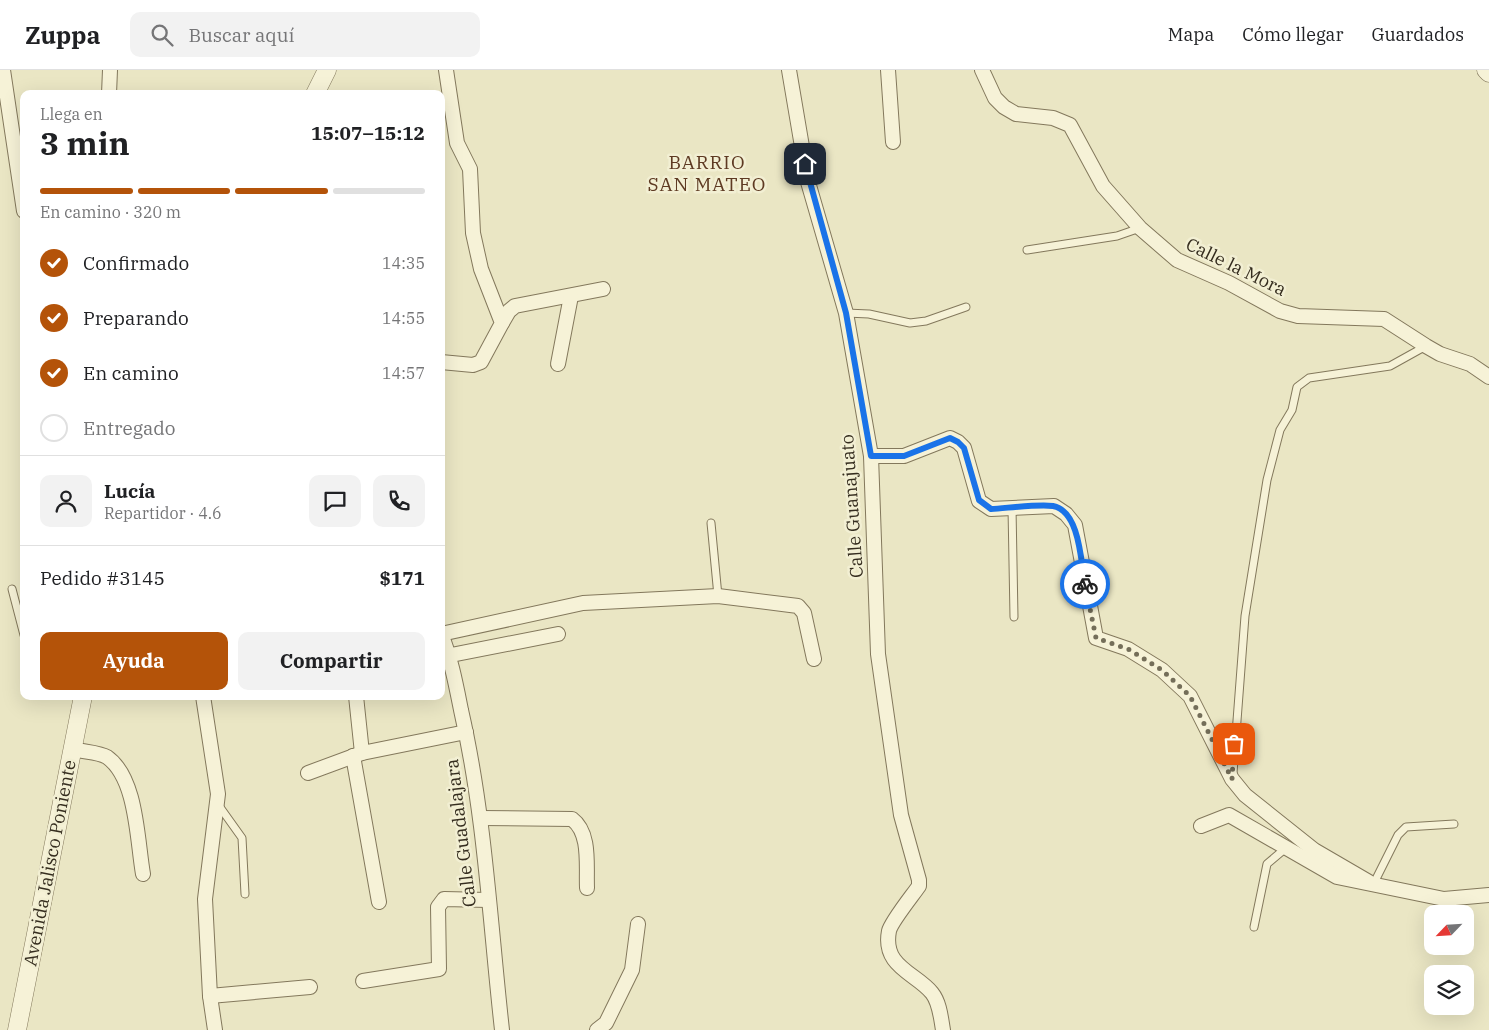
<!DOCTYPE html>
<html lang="es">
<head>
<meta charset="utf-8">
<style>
	:root { --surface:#fff; --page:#f2f2f2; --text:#202124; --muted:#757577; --line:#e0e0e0; --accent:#b45309 }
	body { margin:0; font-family:"IBM Plex Serif",serif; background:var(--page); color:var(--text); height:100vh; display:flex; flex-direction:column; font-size:19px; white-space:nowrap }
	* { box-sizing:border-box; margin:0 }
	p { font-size:16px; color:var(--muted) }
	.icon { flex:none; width:28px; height:28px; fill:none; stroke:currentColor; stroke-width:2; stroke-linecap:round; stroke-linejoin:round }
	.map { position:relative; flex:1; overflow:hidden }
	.panel { position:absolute; left:20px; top:20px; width:425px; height:610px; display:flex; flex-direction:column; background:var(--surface); border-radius:10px; box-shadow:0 5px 20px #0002 }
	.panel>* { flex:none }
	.needle { width:32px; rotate:245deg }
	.tools { position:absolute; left:1424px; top:835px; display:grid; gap:10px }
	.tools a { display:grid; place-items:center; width:50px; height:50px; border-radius:10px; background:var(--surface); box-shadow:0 5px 20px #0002; font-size:25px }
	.pin { position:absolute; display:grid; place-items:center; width:42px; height:42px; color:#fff; margin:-21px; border-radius:10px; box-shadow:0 2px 8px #0006 }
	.courier { position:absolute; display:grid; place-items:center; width:50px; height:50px; margin:-25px; border:4px solid #1a73e8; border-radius:50%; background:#fff; color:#222; box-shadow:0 1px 6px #0007 }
	.overview em { font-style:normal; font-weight:700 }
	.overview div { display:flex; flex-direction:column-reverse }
	.overview { display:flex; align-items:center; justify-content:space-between; height:85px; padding:0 20px }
	h1 { font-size:32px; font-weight:700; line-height:38px }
	.bar { display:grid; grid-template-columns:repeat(4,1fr); gap:8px 5px; align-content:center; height:60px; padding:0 20px }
	.bar i { height:6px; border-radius:4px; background:var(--line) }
	.bar .on { background:var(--accent) }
	.bar p { grid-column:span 4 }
	.line { display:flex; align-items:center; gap:12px; padding:0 20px; border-top:1px solid var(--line) }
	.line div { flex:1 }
	.round { display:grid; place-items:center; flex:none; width:52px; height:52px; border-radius:10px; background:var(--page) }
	ol { padding:0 20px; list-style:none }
	li { display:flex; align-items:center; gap:15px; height:55px }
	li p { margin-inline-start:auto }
	li .icon { padding:5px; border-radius:50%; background:var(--accent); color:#fff; stroke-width:4 }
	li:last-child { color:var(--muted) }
	li i { width:28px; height:28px; border:2px solid var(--line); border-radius:50% }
	.cta { display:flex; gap:10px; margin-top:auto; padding:10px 20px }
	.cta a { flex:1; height:58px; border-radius:10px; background:var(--accent); color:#fff; font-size:20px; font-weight:700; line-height:58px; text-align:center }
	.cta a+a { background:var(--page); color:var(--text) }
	header { display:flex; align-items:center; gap:30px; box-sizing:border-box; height:70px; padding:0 25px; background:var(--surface); border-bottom:1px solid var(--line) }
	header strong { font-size:24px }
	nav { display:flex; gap:28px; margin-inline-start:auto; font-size:18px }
	.search { width:350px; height:45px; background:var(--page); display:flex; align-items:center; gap:12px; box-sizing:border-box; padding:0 18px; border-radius:10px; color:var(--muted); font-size:19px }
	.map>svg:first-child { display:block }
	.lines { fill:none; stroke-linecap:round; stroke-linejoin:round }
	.service-casing { stroke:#83785c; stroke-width:9 }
	.minor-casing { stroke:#83785c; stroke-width:16 }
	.tertiary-casing { stroke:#83785c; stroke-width:19 }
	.service { stroke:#f6f2d7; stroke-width:7 }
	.minor { stroke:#f6f2d7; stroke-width:14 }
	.tertiary { stroke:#f6f2d7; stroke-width:18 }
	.done { stroke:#746e59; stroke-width:5; stroke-dasharray:0 9 }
	.route { stroke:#1a73e8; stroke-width:6 }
	.labels { text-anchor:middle; stroke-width:5; stroke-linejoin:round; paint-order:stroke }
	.street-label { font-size:18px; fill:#352d1f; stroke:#f2efd3 }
	.neighbourhood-label { font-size:19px; letter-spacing:1px; fill:#5e3a22; stroke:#f2efd3 }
</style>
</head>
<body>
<header>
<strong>Zuppa</strong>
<div class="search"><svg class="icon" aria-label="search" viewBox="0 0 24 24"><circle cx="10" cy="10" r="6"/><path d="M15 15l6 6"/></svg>Buscar aquí</div>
<nav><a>Mapa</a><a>Cómo llegar</a><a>Guardados</a></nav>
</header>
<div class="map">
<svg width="1489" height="960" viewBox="0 0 1489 960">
	<rect width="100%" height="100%" fill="#eae6c4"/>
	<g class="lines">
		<g class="service-casing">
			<g id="service">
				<polyline points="1027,180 1117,166 1140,158"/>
				<polyline points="846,243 869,244 910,253 926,251 966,237"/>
				<polyline points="1012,438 1014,547"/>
				<polyline points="711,453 718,526"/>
				<polyline points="12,519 24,565"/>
				<polyline points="1233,703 1245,546 1267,410 1280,360 1292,340 1297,317 1309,308 1390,296 1426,276"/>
				<polyline points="217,733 242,768 245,824"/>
				<polyline points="1374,813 1398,765 1406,757 1454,754"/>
				<polyline points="1254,857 1267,794 1287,777"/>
			</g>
		</g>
		<g class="minor-casing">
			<g id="minor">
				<polyline points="3,0 24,141"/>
				<path d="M789,0L808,112L846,243L871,386L878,584L901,745L919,810V816C912,826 891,852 889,861C882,897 916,903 932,923C940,933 941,949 943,960"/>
				<polyline points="888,0 893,72"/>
				<polyline points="982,0 995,28 1004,37 1016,44 1053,48 1070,55 1103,116 1140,158 1177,190 1229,213 1280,241 1298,246 1384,249 1426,276 1440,284 1470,294 1489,307"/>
				<polyline points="109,24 110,0"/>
				<polyline points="502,253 509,241 515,236 603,219"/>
				<polyline points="441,292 473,295 481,292 502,253 481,199 473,163 470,99 457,73 446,0"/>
				<polyline points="558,294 571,226"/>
				<polyline points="871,386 904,386 950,368 958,372 964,378 979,431 991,439 1054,436 1066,444 1075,455 1096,568 1128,579 1162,600 1190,626 1232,709 1245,725 1314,780 1369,812"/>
				<polyline points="441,564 583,533 718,526 798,536 804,543 814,589"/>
				<path d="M441,564C451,588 456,615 461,640C485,745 490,853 502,960"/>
				<polyline points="441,587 558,564"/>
				<polyline points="203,626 218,724 205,829 210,926 215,960"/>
				<polyline points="356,626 362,683"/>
				<path d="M73,679C83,682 99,682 107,687C137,708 137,770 143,804"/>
				<polyline points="353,686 379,832"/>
				<polyline points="308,703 362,683 466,662"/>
				<path d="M481,748L572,749C591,763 586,796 587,818"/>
				<polyline points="1201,756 1229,745 1337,807 1444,829 1489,825"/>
				<polyline points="363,911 439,899 438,837 444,829 488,830"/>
				<polyline points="210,926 310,917"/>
				<polyline points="597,960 606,953 632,900 638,854"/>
			</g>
		</g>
		<g class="tertiary-casing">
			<g id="tertiary">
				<polyline points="1486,0 1489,3"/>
				<polyline points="315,24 327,0"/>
				<polyline points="17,960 83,626"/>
			</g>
		</g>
		<use href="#service" class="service"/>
		<use href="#minor" class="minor"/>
		<use href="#tertiary" class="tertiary"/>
	</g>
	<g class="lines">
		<polyline class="done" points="1085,514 1096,568 1128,579 1162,600 1190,626 1232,709 1234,674"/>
		<path class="route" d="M805,94L846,243L871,386H904L950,368L958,372L964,378L979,430L991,439C1008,438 1038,434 1053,436C1080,441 1081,493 1085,514"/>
	</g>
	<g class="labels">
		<g class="street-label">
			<text transform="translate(1236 197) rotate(26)" y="6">Calle la Mora</text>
			<text transform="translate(852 436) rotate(-94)" y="6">Calle Guanajuato</text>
			<text transform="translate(461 763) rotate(-97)" y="6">Calle Guadalajara</text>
			<text transform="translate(50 793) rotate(-79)" y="6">Avenida Jalisco Poniente</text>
		</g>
		<g class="neighbourhood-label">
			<text x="707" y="99">BARRIO<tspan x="707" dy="22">SAN MATEO</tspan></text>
		</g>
	</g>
</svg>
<div class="tools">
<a><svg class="needle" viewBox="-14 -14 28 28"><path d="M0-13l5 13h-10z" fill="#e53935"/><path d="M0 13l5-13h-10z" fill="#757577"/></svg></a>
<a><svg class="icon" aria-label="layers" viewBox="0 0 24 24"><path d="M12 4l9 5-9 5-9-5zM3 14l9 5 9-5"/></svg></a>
</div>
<div class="pin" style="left:1234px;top:674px;background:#ea580c"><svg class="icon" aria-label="bag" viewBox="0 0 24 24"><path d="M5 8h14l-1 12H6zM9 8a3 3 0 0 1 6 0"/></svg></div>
<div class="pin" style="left:805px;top:94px;background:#1f2937"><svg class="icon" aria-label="home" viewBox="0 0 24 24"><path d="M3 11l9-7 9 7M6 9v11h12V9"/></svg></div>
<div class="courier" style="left:1085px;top:514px"><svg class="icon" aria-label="bike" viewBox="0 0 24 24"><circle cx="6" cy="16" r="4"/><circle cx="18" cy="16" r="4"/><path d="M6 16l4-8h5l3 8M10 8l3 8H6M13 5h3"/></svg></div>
<section class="panel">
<div class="overview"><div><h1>3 min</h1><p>Llega en</p></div><em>15:07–15:12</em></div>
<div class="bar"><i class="on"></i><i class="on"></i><i class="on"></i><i></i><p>En camino · 320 m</p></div>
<ol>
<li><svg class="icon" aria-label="check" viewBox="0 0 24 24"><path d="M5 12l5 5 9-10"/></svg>Confirmado<p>14:35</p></li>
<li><svg class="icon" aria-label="check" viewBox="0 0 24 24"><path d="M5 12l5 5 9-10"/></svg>Preparando<p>14:55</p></li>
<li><svg class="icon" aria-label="check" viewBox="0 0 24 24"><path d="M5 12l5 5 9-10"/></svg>En camino<p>14:57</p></li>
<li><i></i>Entregado</li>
</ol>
<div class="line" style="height:90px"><a class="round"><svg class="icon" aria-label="person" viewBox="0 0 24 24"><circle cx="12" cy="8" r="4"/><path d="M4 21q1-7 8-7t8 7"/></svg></a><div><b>Lucía</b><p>Repartidor · 4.6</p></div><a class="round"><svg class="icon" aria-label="chat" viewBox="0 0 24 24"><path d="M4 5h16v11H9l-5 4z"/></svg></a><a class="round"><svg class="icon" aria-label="phone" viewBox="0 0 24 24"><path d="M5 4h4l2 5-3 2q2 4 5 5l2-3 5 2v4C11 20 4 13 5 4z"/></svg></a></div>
<div class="line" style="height:65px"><div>Pedido #3145</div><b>$171</b></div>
<div class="cta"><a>Ayuda</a><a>Compartir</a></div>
</section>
</div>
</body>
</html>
